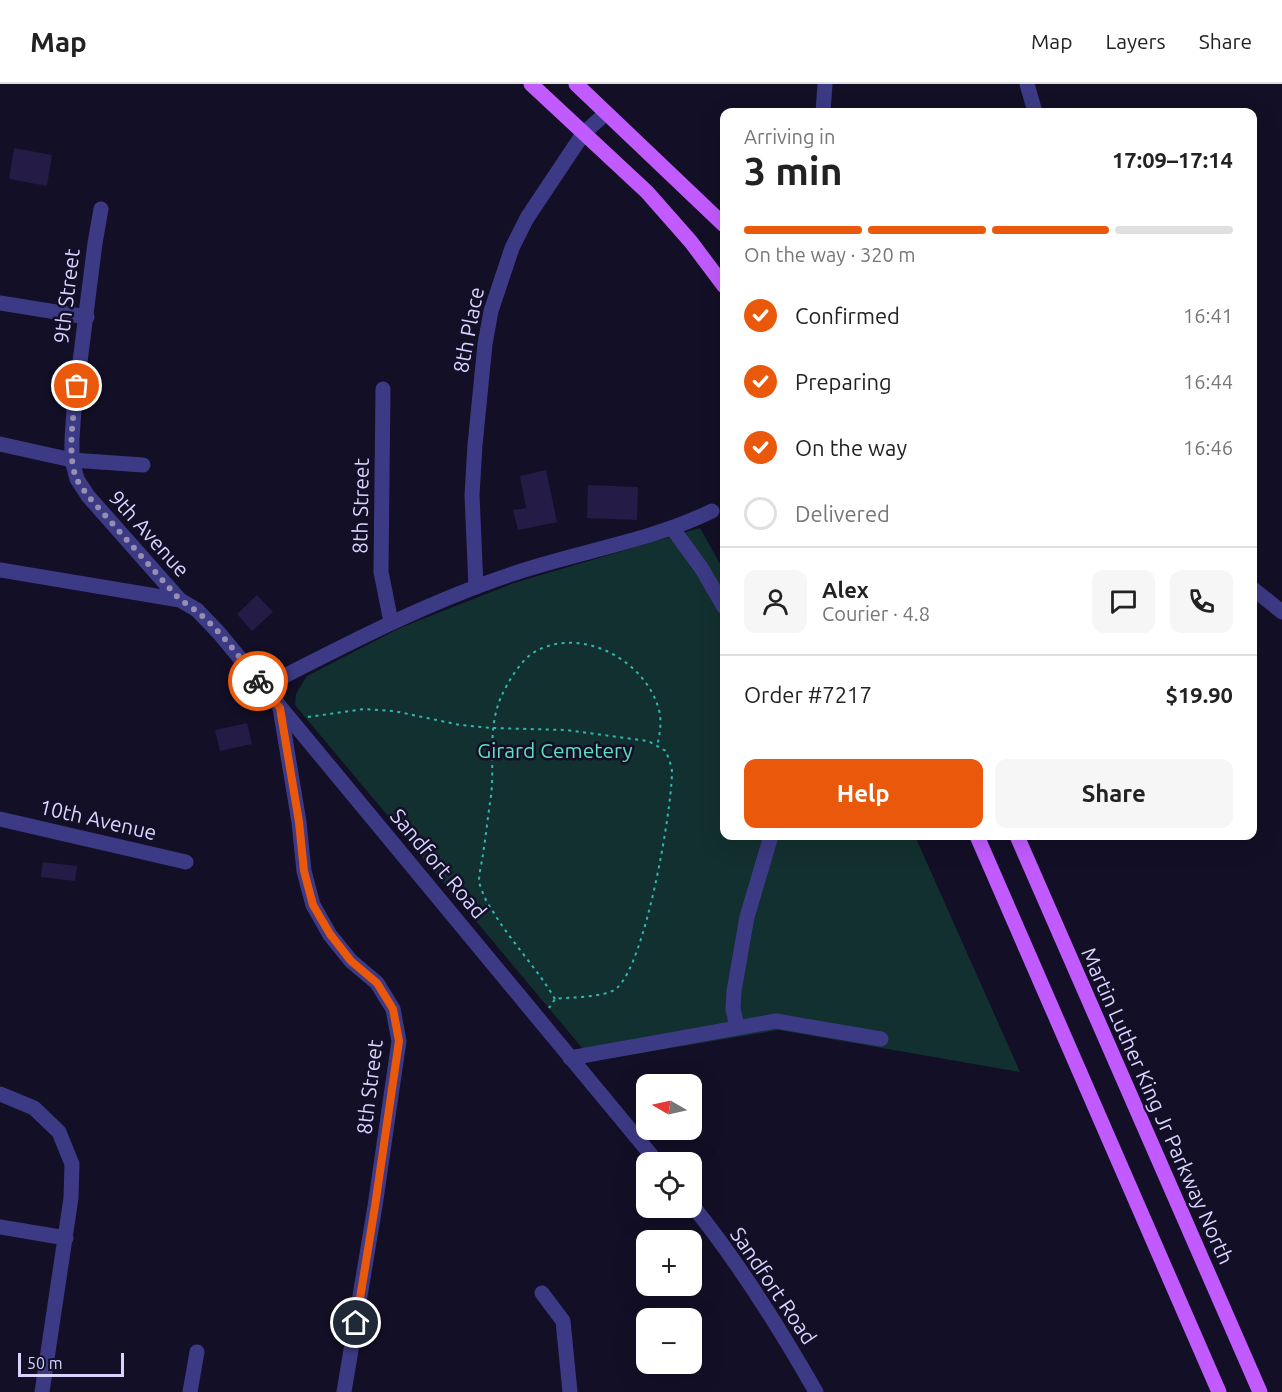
<!DOCTYPE html>
<html lang="en">
<head>
<meta charset="utf-8">
<style>
	:root { --surface:#fff; --page:#f6f6f6; --text:#222; --muted:#767676; --line:#e0e0e0; --accent:#ea580c }
	body { margin:0; font-family:Ubuntu,sans-serif; background:var(--page); color:var(--text); height:100vh; display:flex; flex-direction:column; font-size:22px; white-space:nowrap }
	* { box-sizing:border-box; margin:0 }
	p { font-size:20px; color:var(--muted) }
	.icon { flex:none; width:33px; height:33px; fill:none; stroke:currentColor; stroke-width:2; stroke-linecap:round; stroke-linejoin:round }
	.map { position:relative; flex:1; overflow:hidden }
	.panel { position:absolute; left:720px; top:24px; width:537px; height:732px; display:flex; flex-direction:column; background:var(--surface); border-radius:12px; box-shadow:0 6px 24px #0002 }
	.panel>* { flex:none }
	.needle { width:39px; rotate:279deg }
	.controls { position:absolute; left:636px; top:990px; display:grid; gap:12px }
	.controls a { display:grid; place-items:center; width:66px; height:66px; border-radius:12px; background:var(--surface); box-shadow:0 6px 24px #0002; font-size:30px }
	.scale { position:absolute; left:18px; bottom:15px; width:106px; box-sizing:border-box; padding-left:6px; border:3px solid #d9d4ff; border-top:0; font-size:16px; line-height:21px; white-space:nowrap; color:#d9d4ff; -webkit-text-stroke:4px #130f26; paint-order:stroke }
	.pin { position:absolute; display:grid; place-items:center; width:51px; height:51px; color:#fff; margin:-26px; border:3px solid #fff; border-radius:50%; box-shadow:0 2px 6px #0007 }
	.courier { position:absolute; display:grid; place-items:center; width:60px; height:60px; margin:-30px; border:4px solid #ea580c; border-radius:50%; background:#fff; color:#222; box-shadow:0 2px 8px #0007 }
	.overview em { font-style:normal; font-weight:600 }
	.overview div { display:flex; flex-direction:column-reverse }
	.overview { display:flex; align-items:center; justify-content:space-between; height:102px; padding:0 24px }
	h1 { font-size:39px; font-weight:600; line-height:45px }
	.bar { display:grid; grid-template-columns:repeat(4,1fr); gap:9px 6px; align-content:center; height:72px; padding:0 24px }
	.bar i { height:8px; border-radius:4px; background:var(--line) }
	.bar .selected { background:var(--accent) }
	.bar p { grid-column:span 4 }
	.line { display:flex; align-items:center; gap:15px; padding:0 24px; border-top:2px solid var(--line) }
	.line div { flex:1 }
	.round { display:grid; place-items:center; flex:none; width:63px; height:63px; border-radius:12px; background:var(--page) }
	ol { padding:0 24px; list-style:none }
	li { display:flex; align-items:center; gap:18px; height:66px }
	li p { margin-inline-start:auto }
	li .icon { padding:6px; border-radius:50%; background:var(--accent); color:#fff; stroke-width:4 }
	li:last-child { color:var(--muted) }
	li i { width:33px; height:33px; border:3px solid var(--line); border-radius:50% }
	.primary-button { display:flex; gap:12px; margin-top:auto; padding:12px 24px }
	.primary-button a { flex:1; height:69px; border-radius:12px; background:var(--accent); color:#fff; font-size:24px; font-weight:600; line-height:69px; text-align:center }
	.primary-button a+a { background:var(--page); color:var(--text) }
	header { display:flex; align-items:center; gap:36px; box-sizing:border-box; height:84px; padding:0 30px; background:var(--surface); border-bottom:2px solid var(--line) }
	header strong { font-size:28px }
	nav { display:flex; gap:33px; margin-inline-start:auto; font-size:21px }
	.map>svg:first-child { display:block }
	.green { fill:#12302f }
	.building { fill:#241b47 }
	.lines { fill:none; stroke-linecap:round; stroke-linejoin:round }
	.path { stroke:#2fb8b0; stroke-width:2; stroke-dasharray:3 4.5; stroke-linecap:butt }
	.minor { stroke:#3d3a85; stroke-width:15 }
	.major { stroke:#c25bff; stroke-width:15 }
	.done { stroke:#948fb3; stroke-width:6; stroke-dasharray:0 10.8 }
	.route { stroke:#ea580c; stroke-width:8 }
	.labels { text-anchor:middle; stroke-width:5; stroke-linejoin:round; paint-order:stroke }
	.street-label { font-size:21px; fill:#d9d4ff; stroke:#130f26 }
	.park-label { font-size:21px; fill:#5fe0c0; stroke:#130f26 }
</style>
</head>
<body>
<header>
<strong>Map</strong>
<nav><a>Map</a><a>Layers</a><a>Share</a></nav>
</header>
<div class="map">
<svg width="1282" height="1308" viewBox="0 0 1282 1308">
	<rect width="100%" height="100%" fill="#130f26"/>
	<polygon class="green" points="700,444 724,487 724,752 915,752 1020,988 779,946 593,977 295,621 296,610 307,592 400,544 514,499"/>
	<g class="building">
		<polygon points="14,64 52,71 47,102 9,95"/>
		<polygon points="546,386 557,438 518,446 513,426 526,424 520,392"/>
		<polygon points="588,401 638,403 637,436 587,434"/>
		<polygon points="257,511 273,528 252,547 237,530"/>
		<polygon points="247,639 252,660 220,667 215,646"/>
		<polygon points="43,778 77,782 75,797 41,793"/>
	</g>
	<g class="lines">
		<g class="path">
			<path d="M308,633L364,625L394,627L460,641L492,644L566,646L648,657L666,667C668,674 672,681 672,689C671,730 646,877 617,904C605,914 570,913 555,915L549,924"/>
			<path d="M555,915C538,886 515,862 497,834C493,827 488,821 485,814C483,810 480,802 479,797C479,789 482,778 483,770C486,751 488,731 491,712C495,678 487,646 501,613C508,598 521,575 536,567C583,542 646,577 659,626C662,638 660,650 657,662"/>
		</g>
		<g class="minor">
			<polyline points="1027,0 1035,28"/>
			<polyline points="823,28 825,0"/>
			<polyline points="101,125 95,159 74,325 72,355 72,376 77,395 88,412 180,516"/>
			<polyline points="0,219 87,233"/>
			<polyline points="383,305 381,488 391,538"/>
			<polyline points="0,360 72,376 143,381"/>
			<polyline points="673,445 702,485 724,523"/>
			<polyline points="0,486 180,516 197,526 219,549 657,1078"/>
			<polyline points="476,503 472,411 475,361 485,260 491,227 512,164 527,134 583,50 606,29"/>
			<polyline points="1252,504 1282,528"/>
			<path d="M263,603C345,561 425,519 512,490C579,467 648,458 712,427"/>
			<polyline points="280,624 299,738 304,787 313,821 330,851 351,877 377,899 393,925 399,957 375,1122 344,1308"/>
			<polyline points="0,735 186,778"/>
			<polyline points="737,943 733,925 734,907 747,833 771,752"/>
			<polyline points="570,974 776,937 881,955"/>
			<polyline points="0,1010 34,1024 59,1048 72,1080 71,1114 42,1308"/>
			<path d="M692,1121C739,1179 779,1243 816,1308"/>
			<polyline points="0,1143 66,1154"/>
			<polyline points="542,1209 563,1237 570,1308"/>
			<polyline points="190,1308 197,1268"/>
		</g>
		<g class="major">
			<polyline points="531,0 647,108 691,158 724,202"/>
			<polyline points="576,0 724,141"/>
			<polyline points="977,752 1219,1308"/>
			<polyline points="1017,752 1260,1308"/>
		</g>
	</g>
	<g class="lines">
		<path class="done" d="M77,302C74,328 66,372 77,396C80,401 84,406 88,412L180,516C213,535 235,568 258,597"/>
		<polyline class="route" points="258,597 280,624 299,738 304,787 313,821 330,850 351,877 377,899 393,925 399,957 375,1122 356,1239"/>
	</g>
	<g class="labels">
		<g class="street-label">
			<text transform="translate(67 212) rotate(-83)" y="7">9th Street</text>
			<text transform="translate(469 246) rotate(-79)" y="7">8th Place</text>
			<text transform="translate(361 422) rotate(-89)" y="7">8th Street</text>
			<text transform="translate(149 450) rotate(48)" y="7">9th Avenue</text>
			<text transform="translate(98 736) rotate(13)" y="7">10th Avenue</text>
			<text transform="translate(438 780) rotate(50)" y="7">Sandfort Road</text>
			<text transform="translate(370 1003) rotate(-83)" y="7">8th Street</text>
			<text transform="translate(1157 1022) rotate(66)" y="7">Martin Luther King Jr Parkway North</text>
			<text transform="translate(773 1202) rotate(56)" y="7">Sandfort Road</text>
		</g>
		<g class="park-label">
			<text x="555" y="674">Girard Cemetery</text>
		</g>
	</g>
</svg>
<div class="controls">
<a><svg class="needle" viewBox="-14 -14 28 28"><path d="M0-13l5 13h-10z" fill="#e53935"/><path d="M0 13l5-13h-10z" fill="#767676"/></svg></a>
<a><svg class="icon" aria-label="locate" viewBox="0 0 24 24"><circle cx="12" cy="12" r="6"/><path d="M12 2v4M12 18v4M2 12h4M18 12h4"/></svg></a>
<a>+</a>
<a>−</a>
</div>
<div class="scale">50 m</div>
<div class="pin" style="left:77px;top:302px;background:#ea580c"><svg class="icon" aria-label="bag" viewBox="0 0 24 24"><path d="M5 8h14l-1 12H6zM9 8a3 3 0 0 1 6 0"/></svg></div>
<div class="pin" style="left:356px;top:1239px;background:#1f2937"><svg class="icon" aria-label="home" viewBox="0 0 24 24"><path d="M3 11l9-7 9 7M6 9v11h12V9"/></svg></div>
<div class="courier" style="left:258px;top:597px"><svg class="icon" aria-label="bike" viewBox="0 0 24 24"><circle cx="6" cy="16" r="4"/><circle cx="18" cy="16" r="4"/><path d="M6 16l4-8h5l3 8M10 8l3 8H6M13 5h3"/></svg></div>
<section class="panel">
<div class="overview"><div><h1>3 min</h1><p>Arriving in</p></div><em>17:09–17:14</em></div>
<div class="bar"><i class="selected"></i><i class="selected"></i><i class="selected"></i><i></i><p>On the way · 320 m</p></div>
<ol>
<li><svg class="icon" aria-label="check" viewBox="0 0 24 24"><path d="M5 12l5 5 9-10"/></svg>Confirmed<p>16:41</p></li>
<li><svg class="icon" aria-label="check" viewBox="0 0 24 24"><path d="M5 12l5 5 9-10"/></svg>Preparing<p>16:44</p></li>
<li><svg class="icon" aria-label="check" viewBox="0 0 24 24"><path d="M5 12l5 5 9-10"/></svg>On the way<p>16:46</p></li>
<li><i></i>Delivered</li>
</ol>
<div class="line" style="height:108px"><a class="round"><svg class="icon" aria-label="person" viewBox="0 0 24 24"><circle cx="12" cy="8" r="4"/><path d="M4 21q1-7 8-7t8 7"/></svg></a><div><b>Alex</b><p>Courier · 4.8</p></div><a class="round"><svg class="icon" aria-label="chat" viewBox="0 0 24 24"><path d="M4 5h16v11H9l-5 4z"/></svg></a><a class="round"><svg class="icon" aria-label="phone" viewBox="0 0 24 24"><path d="M5 4h4l2 5-3 2q2 4 5 5l2-3 5 2v4C11 20 4 13 5 4z"/></svg></a></div>
<div class="line" style="height:78px"><div>Order #7217</div><b>$19.90</b></div>
<div class="primary-button"><a>Help</a><a>Share</a></div>
</section>
</div>
</body>
</html>
